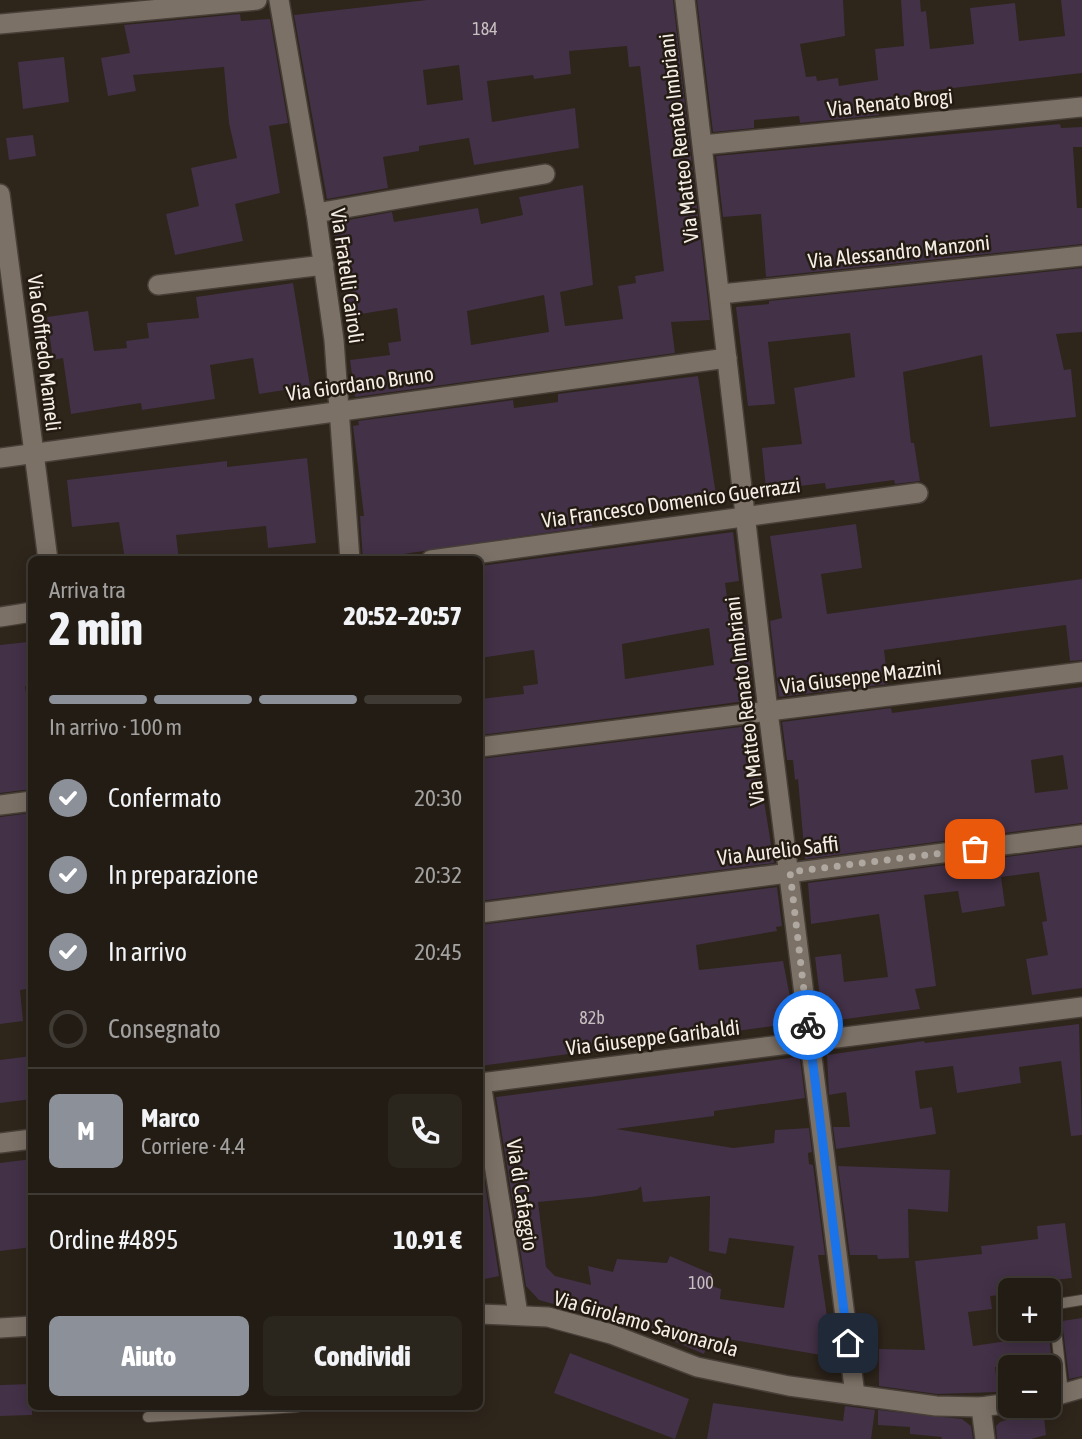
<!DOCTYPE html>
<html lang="it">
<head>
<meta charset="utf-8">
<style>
	:root { --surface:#221c14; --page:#2a251d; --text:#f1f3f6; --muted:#a2a1a0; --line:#3f3a34; --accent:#8c9099 }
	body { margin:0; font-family:"Asap Condensed",sans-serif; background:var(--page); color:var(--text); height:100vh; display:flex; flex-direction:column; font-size:26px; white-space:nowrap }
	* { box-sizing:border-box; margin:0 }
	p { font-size:23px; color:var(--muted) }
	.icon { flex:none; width:38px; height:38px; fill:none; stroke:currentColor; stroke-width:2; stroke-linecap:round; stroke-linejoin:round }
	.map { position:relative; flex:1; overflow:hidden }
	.details { position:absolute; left:28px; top:556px; width:455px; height:854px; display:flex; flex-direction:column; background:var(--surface); border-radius:10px; box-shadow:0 4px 18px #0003,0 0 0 2px var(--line) }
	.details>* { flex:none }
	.buttons { position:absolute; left:998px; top:1278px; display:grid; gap:14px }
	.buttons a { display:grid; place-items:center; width:63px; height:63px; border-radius:10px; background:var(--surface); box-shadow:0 4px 18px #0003,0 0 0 2px var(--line); font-size:35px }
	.pin { position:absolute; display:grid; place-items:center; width:60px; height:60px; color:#fff; margin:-30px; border-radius:14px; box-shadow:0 4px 10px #0006 }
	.courier { position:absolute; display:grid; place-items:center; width:70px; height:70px; margin:-35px; border:5px solid #1a73e8; border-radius:50%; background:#fff; color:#222; box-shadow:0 2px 9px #0007 }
	.overview em { font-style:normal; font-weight:800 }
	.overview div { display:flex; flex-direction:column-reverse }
	.overview { display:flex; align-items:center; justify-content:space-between; height:119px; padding:0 21px }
	h1 { font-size:46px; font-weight:800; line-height:52px }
	.bar { display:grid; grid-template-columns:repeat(4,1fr); gap:10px 7px; align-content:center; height:84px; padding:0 21px }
	.bar i { height:9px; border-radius:5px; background:var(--line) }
	.bar .active { background:var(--accent) }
	.bar p { grid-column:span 4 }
	.line { display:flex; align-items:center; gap:18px; padding:0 21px; border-top:2px solid var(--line) }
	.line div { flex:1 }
	.round { display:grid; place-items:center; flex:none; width:74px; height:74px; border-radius:10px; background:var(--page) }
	ol { padding:0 21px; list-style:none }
	li { display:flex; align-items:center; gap:21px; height:77px }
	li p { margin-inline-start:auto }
	li .icon { padding:7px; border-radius:50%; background:var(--accent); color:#fff; stroke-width:4 }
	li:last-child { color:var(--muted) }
	li i { width:38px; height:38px; border:4px solid var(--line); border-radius:50% }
	.button { display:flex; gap:14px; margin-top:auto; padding:14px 21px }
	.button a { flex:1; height:80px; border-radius:10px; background:var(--accent); color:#fff; font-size:28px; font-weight:800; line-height:80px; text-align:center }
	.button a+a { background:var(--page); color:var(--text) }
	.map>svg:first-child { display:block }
	.building { fill:#433147; fill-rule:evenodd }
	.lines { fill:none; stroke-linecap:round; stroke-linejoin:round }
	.lane-casing { stroke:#473f38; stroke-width:12 }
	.street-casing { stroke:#473f38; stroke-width:22 }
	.lane { stroke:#7c7166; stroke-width:10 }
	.street { stroke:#7c7166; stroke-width:19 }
	.done { stroke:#afa8a0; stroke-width:7; stroke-dasharray:0 12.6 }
	.route { stroke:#1a73e8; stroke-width:9 }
	.labels { text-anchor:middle; stroke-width:5; stroke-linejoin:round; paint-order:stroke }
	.number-label { font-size:18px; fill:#c8bfbf }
	.street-label { font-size:21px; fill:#f4eee7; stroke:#241c12 }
</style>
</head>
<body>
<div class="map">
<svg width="1082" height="1439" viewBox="0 0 1082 1439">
	<rect width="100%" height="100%" fill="#2e251b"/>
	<g class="building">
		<path d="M427,0H673L710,320L671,322L675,353L355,397L350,360L390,355L388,343L401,341L397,308L349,316L332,223L392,212L394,222L478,208L481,224L523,215L519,197L583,185L593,285L560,292L565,326L623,319L618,286L636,283L635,276L664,271L640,66L629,67L627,46L569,51L571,74L534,79L533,75L487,81L492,122L575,108L579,148L474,165L469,138L419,146V151L383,157L388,188L327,199L294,15ZM459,65L463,100L427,105L423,70ZM544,295L549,332L471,345L467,311Z"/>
		<polygon points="697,0 843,0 845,36 800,44 806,77 816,76 817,81 838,78 839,86 878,80 875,49 904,46 901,0 920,0 921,12 926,11 930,49 974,44 970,8 1015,3 1019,41 1065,36 1061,0 1082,0 1082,73 910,93 911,97 876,101 879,115 800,123 799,116 754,120 754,128 713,132"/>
		<polygon points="240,14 241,21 270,19 288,123 269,126 280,193 235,204 243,241 175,255 166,214 199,206 191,168 237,158 229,123 224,67 133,75 136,91 108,96 101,58 130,53 124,25"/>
		<polygon points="64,57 69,102 23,109 18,62"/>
		<polygon points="1060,124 1061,128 1082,127 1082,147 1073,147 1077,208 1082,208 1082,244 766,277 761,214 723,217 716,156"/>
		<polygon points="33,135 36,156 9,160 6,138"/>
		<polygon points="1082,268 1082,332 1056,334 1064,370 1071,369 1076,417 990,427 982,355 903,372 911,443 914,443 920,481 895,484 894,480 826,489 825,483 766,490 762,448 802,444 794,388 855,377 850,333 768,342 775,404 748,406 736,307 769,304 769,301"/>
		<polygon points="293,283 310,386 259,394 253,358 210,365 215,399 142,410 141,403 71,414 63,358 53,360 47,317 88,311 94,351 127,348 126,341 149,338 147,323 199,318 196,297"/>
		<polygon points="698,376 716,495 590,517 592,526 363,560 360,516 364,516 353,426 359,425 358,421 513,400 514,408 558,402 558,394"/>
		<polygon points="307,458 316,543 268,548 266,526 176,535 179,560 125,560 119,522 72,527 67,480 227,461 227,467"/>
		<polygon points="856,524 862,568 821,574 827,614 1082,579 1082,660 1070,661 1066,625 884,650 888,684 779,697 770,621 782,618 770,536"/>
		<path d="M733,532L739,581L725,583L731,625H746L754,700L480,735V699L524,694L523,686L538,684L534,650L480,658V566ZM709,628L714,665L625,679L622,644Z"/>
		<polygon points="28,642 32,686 25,686 32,739 32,789 0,793 0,645"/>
		<path d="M1082,687V823L805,859L798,779L795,780L793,760H787L782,722L891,708L892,713ZM1063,755L1068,789L1035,793L1031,760Z"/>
		<polygon points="757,725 762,763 758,764 774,863 480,901 480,759"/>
		<polygon points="32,813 32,988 20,990 23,1021 0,1024 0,817"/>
		<polygon points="1082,847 1082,988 1032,995 1026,959 1048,955 1042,922 1047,921 1039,872 1001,877 1005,906 962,913 958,891 924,895 936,986 915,989 920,1009 823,1022 815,957 841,954 844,982 888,977 879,914 811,924 808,883"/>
		<polygon points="777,887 782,926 776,927 777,931 696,945 699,970 783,961 795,1023 480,1066 480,925"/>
		<polygon points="1079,1024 1082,1135 1071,1136 1061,1061 1019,1067 1021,1083 957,1093 953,1066 915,1071 920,1109 932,1107 936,1134 836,1149 833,1127 850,1127 846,1092 829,1095 827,1055 924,1041 925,1043"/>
		<polygon points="32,1056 32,1099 0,1103 0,1060"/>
		<path d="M797,1057L800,1059L805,1098L714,1111V1116L616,1129L733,1148L774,1143L775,1130L809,1128L812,1152L808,1153L809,1164L813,1165L825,1255H818L833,1357L710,1336L704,1354L616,1317L615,1321L539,1300L526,1286L496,1097ZM641,1186L643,1202L710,1196L709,1251L726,1254L729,1238L794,1246L784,1308L720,1299L721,1289L708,1285L712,1274L670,1256L667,1263L617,1259L613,1272L588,1266L591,1285L555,1276L546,1267L538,1202L591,1197L637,1190Z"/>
		<polygon points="480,1151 499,1276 480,1280"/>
		<polygon points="32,1159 32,1247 0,1251 0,1163"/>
		<polygon points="838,1166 950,1170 948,1212 908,1209 909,1258 878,1259 877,1255 850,1255"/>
		<polygon points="1065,1223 1072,1278 1047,1281 1048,1290 1010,1290 1010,1294 990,1296 992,1309 968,1312 973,1346 1049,1335 1054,1383 1048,1385 1048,1367 995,1367 998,1392 937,1394 879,1386 879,1349 925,1350 915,1261 982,1254 981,1246 1038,1239 1037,1226"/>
		<polygon points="1082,1318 1082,1376 1069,1379 1062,1321"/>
		<polygon points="570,1353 689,1399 675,1439 554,1393"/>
		<polygon points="32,1384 32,1415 0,1416 0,1385"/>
		<polygon points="713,1403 843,1421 845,1406 875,1410 871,1439 707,1439"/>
		<polygon points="1043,1409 1046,1435 1031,1439 997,1439 996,1426 1000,1422"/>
		<polygon points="878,1410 962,1419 971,1426 973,1439 941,1439 942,1437 910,1434 910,1427 878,1425"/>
	</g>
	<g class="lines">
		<g class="lane-casing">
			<g id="lane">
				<polyline points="1063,1393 1054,1312 1057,1304 1082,1300"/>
				<polyline points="148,1417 297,1407"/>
			</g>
		</g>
		<g class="street-casing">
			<g id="street">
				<polyline points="279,0 316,213 334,340 350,560"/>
				<polyline points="685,0 768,711 855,1395"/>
				<polyline points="0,24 257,0"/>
				<polyline points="703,145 1082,107"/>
				<polyline points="0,194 48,560"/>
				<polyline points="316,213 545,174"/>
				<polyline points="158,285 324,265"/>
				<polyline points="721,294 1082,256"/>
				<polyline points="0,458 727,358"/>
				<polyline points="431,560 918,493"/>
				<polyline points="0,617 32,612"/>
				<polyline points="480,747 1082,672"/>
				<polyline points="0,805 32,801"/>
				<polyline points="480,913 1082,835"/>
				<polyline points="480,1083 1082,1007"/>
				<polyline points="481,1083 518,1314"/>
				<polyline points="0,1143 32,1139"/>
				<polyline points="480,1314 548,1317 611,1334 697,1367 789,1386 936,1406 981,1407 1010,1403"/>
				<polyline points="0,1328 32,1326"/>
				<polyline points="1048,1398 1082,1388"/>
				<polyline points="981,1407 985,1439"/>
			</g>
		</g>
		<use href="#lane" class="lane"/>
		<use href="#street" class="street"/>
	</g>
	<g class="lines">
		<polyline class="done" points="808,1025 790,872 975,849"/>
		<polyline class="route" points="808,1025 848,1343"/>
	</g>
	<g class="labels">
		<g class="number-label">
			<text x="485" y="35">184</text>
			<text x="592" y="1024">82b</text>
			<text x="701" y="1289">100</text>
		</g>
		<g class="street-label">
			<text transform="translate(890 103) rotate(-6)" y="7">Via Renato Brogi</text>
			<text transform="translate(679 138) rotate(-97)" y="7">Via Matteo Renato Imbriani</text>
			<text transform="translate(899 252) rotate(-6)" y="7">Via Alessandro Manzoni</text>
			<text transform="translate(347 276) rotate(82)" y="7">Via Fratelli Cairoli</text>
			<text transform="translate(44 353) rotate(83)" y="7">Via Goffredo Mameli</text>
			<text transform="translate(360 384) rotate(-8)" y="7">Via Giordano Bruno</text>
			<text transform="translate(671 503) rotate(-8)" y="7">Via Francesco Domenico Guerrazzi</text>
			<text transform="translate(861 677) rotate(-7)" y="7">Via Giuseppe Mazzini</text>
			<text transform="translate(745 701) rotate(-97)" y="7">Via Matteo Renato Imbriani</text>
			<text transform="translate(778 851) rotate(-7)" y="7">Via Aurelio Saffi</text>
			<text transform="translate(653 1038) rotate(-7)" y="7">Via Giuseppe Garibaldi</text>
			<text transform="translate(522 1195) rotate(81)" y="7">Via di Cafaggio</text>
			<text transform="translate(646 1324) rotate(16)" y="7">Via Girolamo Savonarola</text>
		</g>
	</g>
</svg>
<div class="buttons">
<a>+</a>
<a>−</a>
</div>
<div class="pin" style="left:975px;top:849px;background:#ea580c"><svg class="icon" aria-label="bag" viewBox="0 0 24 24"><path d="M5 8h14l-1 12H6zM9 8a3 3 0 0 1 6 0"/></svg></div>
<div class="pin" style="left:848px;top:1343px;background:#1f2937"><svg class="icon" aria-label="home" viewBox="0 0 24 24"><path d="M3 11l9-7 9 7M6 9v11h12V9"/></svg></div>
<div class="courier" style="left:808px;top:1025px"><svg class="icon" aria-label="bike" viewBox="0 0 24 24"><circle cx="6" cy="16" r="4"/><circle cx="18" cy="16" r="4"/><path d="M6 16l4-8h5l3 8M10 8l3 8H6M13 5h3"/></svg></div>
<section class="details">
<div class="overview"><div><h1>2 min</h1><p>Arriva tra</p></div><em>20:52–20:57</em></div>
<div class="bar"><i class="active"></i><i class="active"></i><i class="active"></i><i></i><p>In arrivo · 100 m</p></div>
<ol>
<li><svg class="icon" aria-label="check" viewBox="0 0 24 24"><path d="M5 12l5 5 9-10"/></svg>Confermato<p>20:30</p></li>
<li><svg class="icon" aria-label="check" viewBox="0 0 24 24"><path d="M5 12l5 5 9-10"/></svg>In preparazione<p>20:32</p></li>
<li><svg class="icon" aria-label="check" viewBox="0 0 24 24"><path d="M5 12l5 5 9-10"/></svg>In arrivo<p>20:45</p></li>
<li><i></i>Consegnato</li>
</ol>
<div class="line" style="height:126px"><b class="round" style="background:var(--accent);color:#fff">M</b><div><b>Marco</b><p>Corriere · 4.4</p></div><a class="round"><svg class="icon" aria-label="phone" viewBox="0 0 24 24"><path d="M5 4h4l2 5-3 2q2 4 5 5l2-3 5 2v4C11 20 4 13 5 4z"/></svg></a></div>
<div class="line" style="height:91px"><div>Ordine #4895</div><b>10.91 €</b></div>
<div class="button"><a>Aiuto</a><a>Condividi</a></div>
</section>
</div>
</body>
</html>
